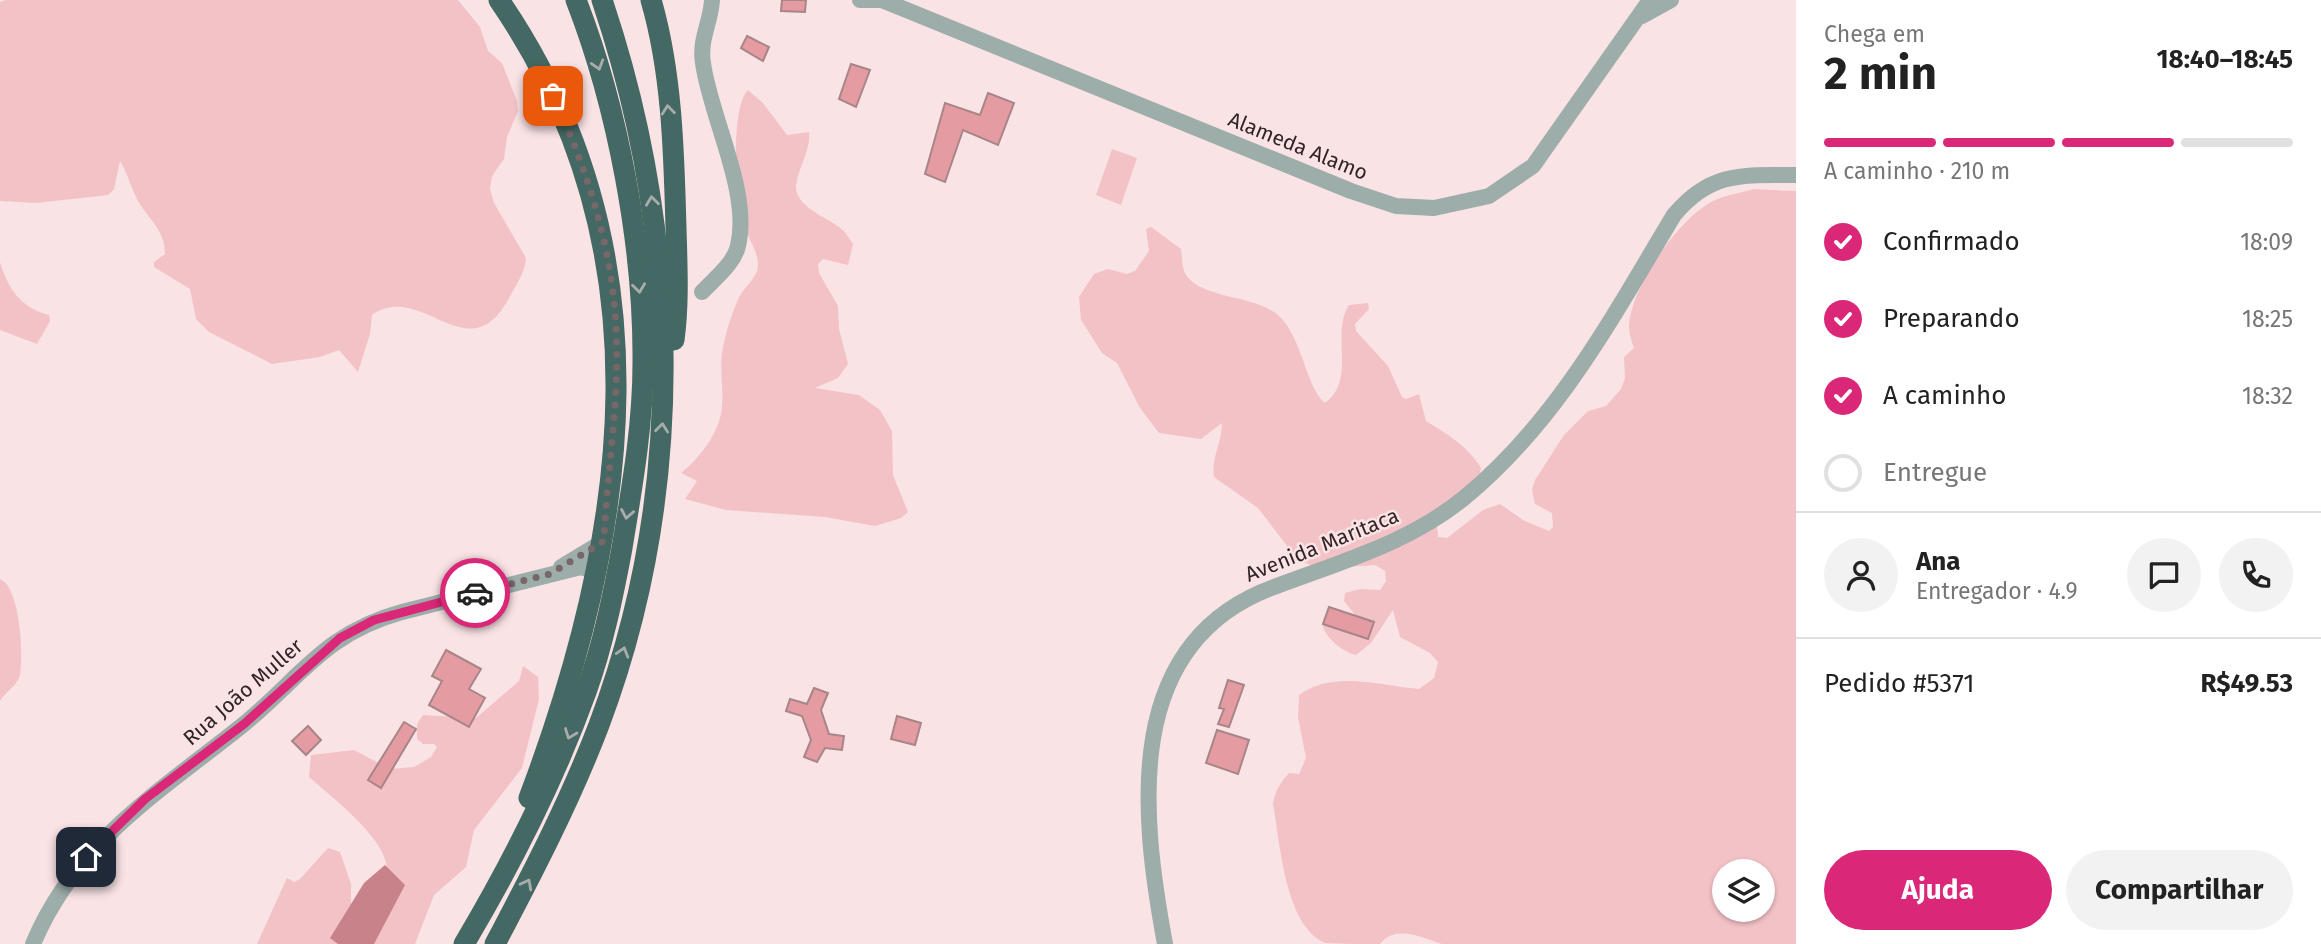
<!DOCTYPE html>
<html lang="pt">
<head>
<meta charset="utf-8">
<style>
	:root { --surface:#fff; --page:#f2f2f2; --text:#222; --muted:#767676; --line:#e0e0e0; --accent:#db2777 }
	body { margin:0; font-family:"Fira Sans",sans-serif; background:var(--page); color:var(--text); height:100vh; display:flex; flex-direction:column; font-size:26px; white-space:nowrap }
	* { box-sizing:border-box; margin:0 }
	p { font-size:23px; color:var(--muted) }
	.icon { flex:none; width:38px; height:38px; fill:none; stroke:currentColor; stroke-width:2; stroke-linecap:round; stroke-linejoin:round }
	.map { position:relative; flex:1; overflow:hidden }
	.drawer { display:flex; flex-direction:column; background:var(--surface); width:525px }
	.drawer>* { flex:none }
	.controls { position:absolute; left:1712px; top:859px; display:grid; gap:14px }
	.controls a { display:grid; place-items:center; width:63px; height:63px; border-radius:50%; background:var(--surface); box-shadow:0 2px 5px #0004; font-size:35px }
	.pin { position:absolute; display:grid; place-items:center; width:60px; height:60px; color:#fff; margin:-30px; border-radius:14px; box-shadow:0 4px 10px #0006 }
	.courier { position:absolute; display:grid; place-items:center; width:70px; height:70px; margin:-35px; border:5px solid #db2777; border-radius:50%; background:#fff; color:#222; box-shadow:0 2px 9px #0007 }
	.head em { font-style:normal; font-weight:700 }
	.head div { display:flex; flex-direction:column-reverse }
	.head { display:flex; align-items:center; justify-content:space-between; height:119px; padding:0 28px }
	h1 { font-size:46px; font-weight:700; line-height:52px }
	.bar { display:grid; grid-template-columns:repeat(4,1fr); gap:10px 7px; align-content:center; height:84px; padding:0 28px }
	.bar i { height:9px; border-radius:5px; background:var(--line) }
	.bar .on { background:var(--accent) }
	.bar p { grid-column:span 4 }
	.line { display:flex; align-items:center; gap:18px; padding:0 28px; border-top:2px solid var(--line) }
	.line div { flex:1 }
	.round { display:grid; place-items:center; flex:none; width:74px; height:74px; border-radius:37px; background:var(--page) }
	ol { padding:0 28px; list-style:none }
	li { display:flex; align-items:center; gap:21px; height:77px }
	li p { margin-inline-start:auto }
	li .icon { padding:7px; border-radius:50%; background:var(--accent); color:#fff; stroke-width:4 }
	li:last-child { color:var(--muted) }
	li i { width:38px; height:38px; border:4px solid var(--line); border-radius:50% }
	.action { display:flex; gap:14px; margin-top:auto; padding:14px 28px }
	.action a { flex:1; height:80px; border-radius:42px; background:var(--accent); color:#fff; font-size:28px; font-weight:700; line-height:80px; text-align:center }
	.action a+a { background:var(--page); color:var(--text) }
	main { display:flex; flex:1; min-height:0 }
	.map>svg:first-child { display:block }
	.green { fill:#f3c2c6; fill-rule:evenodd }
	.water { fill:#c88289 }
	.building { fill:#e49ca2; stroke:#a78588; stroke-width:2 }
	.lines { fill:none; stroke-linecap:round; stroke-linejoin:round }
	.minor { stroke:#9dadaa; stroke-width:16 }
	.highway { stroke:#446863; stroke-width:21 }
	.oneway { stroke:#a8acaa }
	.done { stroke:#776768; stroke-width:7; stroke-dasharray:0 12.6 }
	.route { stroke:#db2777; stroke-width:9 }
	.labels { text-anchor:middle; stroke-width:5; stroke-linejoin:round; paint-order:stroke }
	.street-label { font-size:21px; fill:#312425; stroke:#fae3e5 }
</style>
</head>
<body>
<main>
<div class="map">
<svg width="1796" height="944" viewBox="0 0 1796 944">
	<rect width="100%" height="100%" fill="#fae3e5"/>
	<g class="green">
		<path d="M5,0H458L480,27L488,51L502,63L517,101L518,111L507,137L504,159L492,176L490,189L494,203L526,258C525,273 516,285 509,298C468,374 422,280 372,315L370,334L358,372L339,350L320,357L272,364L209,332L196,319L190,289L154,267V262L165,254C165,230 149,220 138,201C131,188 128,174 120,161L114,189L108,195L36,203L0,201V2Z"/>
		<path d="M748,90L763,103L787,135L809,132C811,151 798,167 796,186C795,206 826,217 839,227C845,231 849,238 853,244L848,265L823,259L818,264L819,273L838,306L839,329L848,364L838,378L815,388L859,395L880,410L892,431L893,475L908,512L901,518L875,526L825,517L726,510L685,499L697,481L681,473C700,458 720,432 722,407C724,385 718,364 724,343C727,328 733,311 739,297C744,288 754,280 757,271C762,254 745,235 742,220C736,194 730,108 748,90Z"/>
		<polygon points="1112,149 1137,158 1121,205 1096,195"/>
		<path d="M1754,189L1796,191V944H1442C1422,938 1396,924 1380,944C1364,944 1341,944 1326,943C1285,928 1280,842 1273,804C1275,791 1280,783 1289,773L1299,774L1306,758L1298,717L1299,695C1332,670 1380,685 1419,689L1434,678L1438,662L1430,653L1400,637L1393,610L1371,643L1356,655C1343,652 1327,639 1323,627L1325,623L1356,622L1355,615L1344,601L1345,593L1360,589L1380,590L1386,581L1385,571L1375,565L1319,569L1297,559L1258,508L1214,477C1211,457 1222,443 1222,423L1201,439L1159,433L1140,408L1117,363L1102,353L1081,320L1079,297L1094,274L1108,269L1127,274L1135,271L1149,251L1146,229L1151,227L1181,249C1182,257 1182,268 1186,275C1202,299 1255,295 1278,315C1303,338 1306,388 1325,403C1357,380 1330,334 1349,305L1368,303L1369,309L1355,324L1356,331L1388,366L1402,397L1406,399L1419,394L1426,421C1447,434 1468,446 1481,468L1478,484L1437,526L1438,537L1447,538L1483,510L1500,504L1523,520L1549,531L1553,527L1552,513L1535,504L1532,490L1535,480L1564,435L1588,411L1606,406L1621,389L1625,378L1624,357L1634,348C1632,342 1629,334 1629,327C1630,288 1679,218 1713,201C1725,195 1741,193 1754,189ZM1724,872H1762V910H1724Z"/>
		<path d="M0,262C8,289 21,308 49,315L50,321L37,344L0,330Z"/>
		<path d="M0,579C20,587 24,655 20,675C17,686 5,692 0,701Z"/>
		<path d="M523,666L538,677L539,699L522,768L474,830L466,867L434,895L415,944H257L287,878L294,882L300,879L328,848L340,852L351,884V931C360,916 382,891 386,876C396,845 330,796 309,777L311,755L354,750L390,769L414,767L431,757L437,747L434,744H423L417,739V724L423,715L476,718L519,681Z"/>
	</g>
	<polygon class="water" points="385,865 405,885 374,944 338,944 330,938 364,883"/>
	<g class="building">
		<polygon points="782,0 806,0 805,12 781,11"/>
		<polygon points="747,36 769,47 763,61 741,48"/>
		<polygon points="851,64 870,70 856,107 839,99"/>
		<polygon points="988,93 1014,103 998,145 963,130 945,182 925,174 945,103 980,115"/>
		<polygon points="1329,607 1374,622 1368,639 1323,624"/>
		<polygon points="446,650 481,669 469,689 485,698 469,727 429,705 442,681 432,676"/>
		<polygon points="1228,680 1244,685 1229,727 1218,724 1224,709 1219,708"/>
		<polygon points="814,688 828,693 821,710 829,734 844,736 842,750 825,748 817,762 804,757 811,740 802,716 786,711 790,699 807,704"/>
		<polygon points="897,716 921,723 915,745 891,739"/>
		<polygon points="404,722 416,729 381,788 368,780"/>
		<polygon points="308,726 321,740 306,755 292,741"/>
		<polygon points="1217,730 1249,740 1238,774 1206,763"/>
	</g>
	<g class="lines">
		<g class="minor">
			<polyline points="860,0 882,0 1351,191 1396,206 1434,208 1489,196 1533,166 1650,0"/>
			<polyline points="1642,16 1671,0"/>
			<path d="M702,292C714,279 734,264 738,246C751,192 710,116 703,63C699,40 711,22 712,0"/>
			<polyline points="561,567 604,541"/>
			<path d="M33,944C76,841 161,791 244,724C301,677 325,633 402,612L581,567L598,572"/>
			<path d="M1165,944C1141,814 1121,643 1274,587C1340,562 1409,543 1464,498C1557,422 1613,316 1674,215C1711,171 1743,175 1796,175"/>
		</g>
		<g class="highway">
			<path d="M499,0C670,249 630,531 529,798"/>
			<path d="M651,0C672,72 674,153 676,228C677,265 679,303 674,340"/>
			<path d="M464,944C512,863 554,781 586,692C603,645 613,596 622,548C632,487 643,426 643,363C644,247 618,108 576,0"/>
			<path d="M495,944C533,872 570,801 599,725C687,491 681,235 602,0"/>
		</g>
	</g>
	<defs><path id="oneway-chevron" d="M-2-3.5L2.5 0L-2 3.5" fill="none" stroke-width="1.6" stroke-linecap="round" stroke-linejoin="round" transform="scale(1.75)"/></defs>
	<g class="oneway">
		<use href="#oneway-chevron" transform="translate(598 65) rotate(73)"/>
		<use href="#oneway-chevron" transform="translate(668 110) rotate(-96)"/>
		<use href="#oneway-chevron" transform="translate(652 201) rotate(-97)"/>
		<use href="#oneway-chevron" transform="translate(639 288) rotate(83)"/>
		<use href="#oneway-chevron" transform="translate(662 428) rotate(-84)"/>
		<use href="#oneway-chevron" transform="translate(627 514) rotate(100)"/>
		<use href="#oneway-chevron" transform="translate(623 652) rotate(-73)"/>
		<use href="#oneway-chevron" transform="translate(570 734) rotate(111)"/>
		<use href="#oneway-chevron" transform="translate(527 884) rotate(-62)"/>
	</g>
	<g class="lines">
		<path class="done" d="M475,593L550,574L604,541C607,470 620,399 616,327C612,247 587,168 553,96"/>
		<polyline class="route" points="86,857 145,799 244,724 340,638 374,620 475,593"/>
	</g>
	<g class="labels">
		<g class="street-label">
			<text transform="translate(1298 146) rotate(22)" y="7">Alameda Alamo</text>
			<text transform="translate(1322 545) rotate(-22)" y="7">Avenida Maritaca</text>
			<text transform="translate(243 692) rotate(-41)" y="7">Rua João Muller</text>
		</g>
	</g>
</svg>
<div class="controls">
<a><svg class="icon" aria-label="layers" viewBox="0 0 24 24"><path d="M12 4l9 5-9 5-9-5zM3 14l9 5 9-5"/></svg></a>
</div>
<div class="pin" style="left:553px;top:96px;background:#ea580c"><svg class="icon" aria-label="bag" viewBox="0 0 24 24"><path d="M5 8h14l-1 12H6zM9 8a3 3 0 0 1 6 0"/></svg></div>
<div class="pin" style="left:86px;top:857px;background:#1f2937"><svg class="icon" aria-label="home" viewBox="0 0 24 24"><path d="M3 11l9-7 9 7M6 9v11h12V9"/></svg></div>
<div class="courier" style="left:475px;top:593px"><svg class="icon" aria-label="car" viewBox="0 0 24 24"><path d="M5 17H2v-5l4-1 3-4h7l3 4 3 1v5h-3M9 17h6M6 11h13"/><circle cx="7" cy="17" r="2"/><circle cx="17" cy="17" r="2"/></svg></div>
</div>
<section class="drawer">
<div class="head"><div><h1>2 min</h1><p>Chega em</p></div><em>18:40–18:45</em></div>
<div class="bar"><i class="on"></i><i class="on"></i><i class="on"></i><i></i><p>A caminho · 210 m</p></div>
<ol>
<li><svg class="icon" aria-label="check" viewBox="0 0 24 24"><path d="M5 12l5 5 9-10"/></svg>Confirmado<p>18:09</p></li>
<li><svg class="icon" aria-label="check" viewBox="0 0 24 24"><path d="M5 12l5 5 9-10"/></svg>Preparando<p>18:25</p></li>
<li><svg class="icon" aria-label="check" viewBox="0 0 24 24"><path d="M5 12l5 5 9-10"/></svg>A caminho<p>18:32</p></li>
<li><i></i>Entregue</li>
</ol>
<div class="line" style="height:126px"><a class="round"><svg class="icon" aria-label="person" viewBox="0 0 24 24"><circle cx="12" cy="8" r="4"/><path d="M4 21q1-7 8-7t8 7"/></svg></a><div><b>Ana</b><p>Entregador · 4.9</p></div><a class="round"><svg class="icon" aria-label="chat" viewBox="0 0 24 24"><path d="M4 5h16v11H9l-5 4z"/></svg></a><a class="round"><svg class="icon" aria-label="phone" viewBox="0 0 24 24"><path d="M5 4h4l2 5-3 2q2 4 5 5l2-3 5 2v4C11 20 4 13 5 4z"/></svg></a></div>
<div class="line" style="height:91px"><div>Pedido #5371</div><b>R$49.53</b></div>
<div class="action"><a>Ajuda</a><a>Compartilhar</a></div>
</section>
</main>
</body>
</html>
